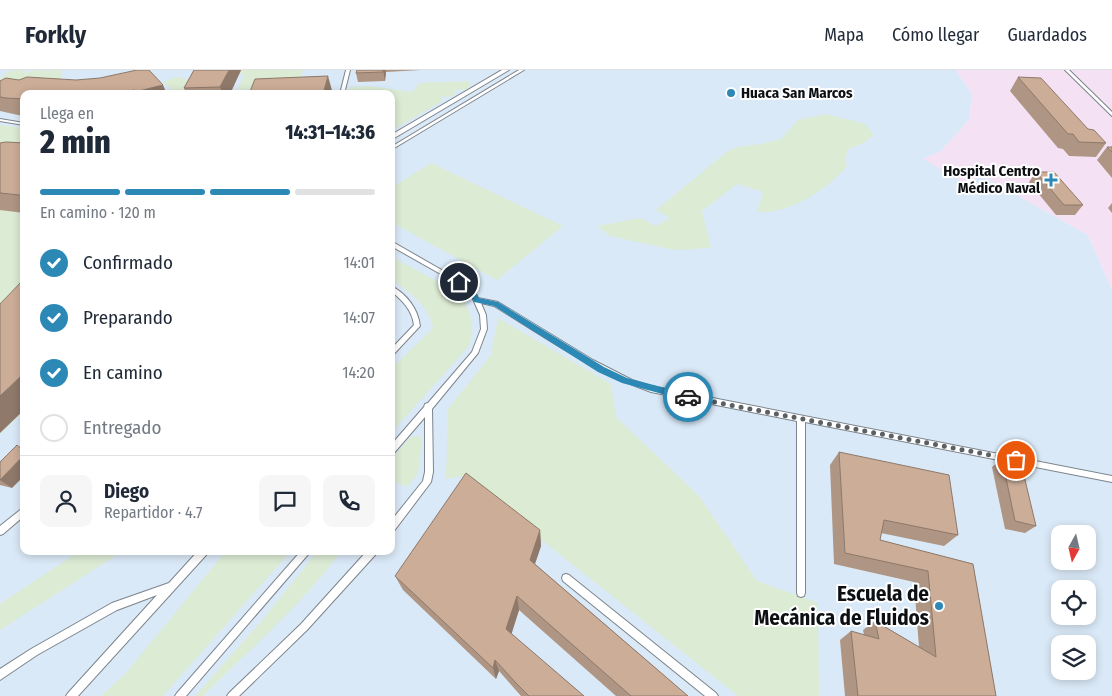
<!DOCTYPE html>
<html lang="es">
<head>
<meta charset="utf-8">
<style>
	:root { --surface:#fff; --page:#f6f6f7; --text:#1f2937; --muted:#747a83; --line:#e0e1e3; --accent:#2c88b5 }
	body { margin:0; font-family:"Fira Sans Condensed",sans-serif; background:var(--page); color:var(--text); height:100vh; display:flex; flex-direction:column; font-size:19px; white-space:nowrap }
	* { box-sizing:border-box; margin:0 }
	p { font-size:16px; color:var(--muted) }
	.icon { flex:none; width:28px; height:28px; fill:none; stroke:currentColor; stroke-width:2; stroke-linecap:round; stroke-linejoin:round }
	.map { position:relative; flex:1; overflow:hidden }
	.panel { position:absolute; left:20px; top:20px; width:375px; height:465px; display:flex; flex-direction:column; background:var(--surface); border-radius:10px; box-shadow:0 2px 8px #0003 }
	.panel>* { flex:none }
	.needle { width:32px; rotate:188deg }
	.controls { position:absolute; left:1051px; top:455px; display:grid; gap:10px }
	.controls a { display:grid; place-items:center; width:45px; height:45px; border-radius:10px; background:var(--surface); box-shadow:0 2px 8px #0003; font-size:25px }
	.pin { position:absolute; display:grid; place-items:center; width:42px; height:42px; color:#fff; margin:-21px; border:2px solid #fff; border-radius:50%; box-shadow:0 1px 5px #0007 }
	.courier { position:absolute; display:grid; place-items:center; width:50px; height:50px; margin:-25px; border:4px solid #2c88b5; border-radius:50%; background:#fff; color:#222; box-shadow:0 1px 6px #0007 }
	.summary em { font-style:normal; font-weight:800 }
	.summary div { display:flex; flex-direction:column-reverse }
	.summary { display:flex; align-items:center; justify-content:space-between; height:85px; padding:0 20px }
	h1 { font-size:32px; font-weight:800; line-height:38px }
	.bar { display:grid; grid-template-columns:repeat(4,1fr); gap:8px 5px; align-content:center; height:60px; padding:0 20px }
	.bar i { height:6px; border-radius:4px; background:var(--line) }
	.bar .selected { background:var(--accent) }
	.bar p { grid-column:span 4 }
	.line { display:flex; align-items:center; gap:12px; padding:0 20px; border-top:1px solid var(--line) }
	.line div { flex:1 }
	.round { display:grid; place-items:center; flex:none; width:52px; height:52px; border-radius:10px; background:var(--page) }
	ol { padding:0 20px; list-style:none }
	li { display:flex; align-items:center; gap:15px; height:55px }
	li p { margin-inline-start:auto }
	li .icon { padding:5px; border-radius:50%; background:var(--accent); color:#fff; stroke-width:4 }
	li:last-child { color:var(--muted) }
	li i { width:28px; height:28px; border:2px solid var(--line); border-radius:50% }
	header { display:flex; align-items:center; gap:30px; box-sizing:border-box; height:70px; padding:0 25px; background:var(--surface); border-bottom:1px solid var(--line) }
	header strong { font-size:24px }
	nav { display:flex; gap:28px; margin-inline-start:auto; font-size:18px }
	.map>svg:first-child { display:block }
	.built { fill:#dae9f7; fill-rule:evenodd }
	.medical { fill:#f4e2f4 }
	.green { fill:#dcebd4 }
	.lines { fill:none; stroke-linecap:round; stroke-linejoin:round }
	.service-casing { stroke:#7c848c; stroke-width:2 }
	.pedestrian-casing { stroke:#7c848c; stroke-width:2 }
	.service { fill:#fff; fill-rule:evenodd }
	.pedestrian { fill:#fff; fill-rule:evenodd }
	.wall { fill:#af9583 }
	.shaded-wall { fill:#8e796a }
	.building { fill:#cbad98; stroke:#8e796a }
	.route { fill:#2c88b5 }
	.done { stroke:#5b6065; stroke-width:5; stroke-dasharray:0 9 }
	.poi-dot { fill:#2c88b5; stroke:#fff; stroke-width:2 }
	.labels { text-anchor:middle; stroke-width:4; stroke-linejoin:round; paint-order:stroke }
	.far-poi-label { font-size:15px; font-weight:bold; fill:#0d1013; stroke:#fff; text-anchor:start }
	.near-poi-label { font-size:21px; font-weight:bold; fill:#0d1013; stroke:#fff; text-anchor:end }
</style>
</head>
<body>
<header>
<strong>Forkly</strong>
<nav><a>Mapa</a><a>Cómo llegar</a><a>Guardados</a></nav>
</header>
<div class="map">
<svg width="1112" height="626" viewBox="0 0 1112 626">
	<rect width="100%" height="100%" fill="#ebf4fd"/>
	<path class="built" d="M0,0H956L972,24L969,50L941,81L924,89L983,106L1088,165L1112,220V626H0ZM24,24H391V481H24ZM1060,464H1088V491H1060ZM1060,519H1088V546H1060ZM1060,574H1088V601H1060Z"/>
	<polygon class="medical" points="956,0 1112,0 1112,220 1088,165 983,106 966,114 923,89 941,81 969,50 972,24"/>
	<g class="green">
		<polygon points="23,0 25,4 31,1 62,0 61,10 0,12 0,9 9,1"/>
		<polygon points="235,0 303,0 296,17 237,20 245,4 233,4"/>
		<polygon points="176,7 190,10 194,24 176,23 163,12"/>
		<polygon points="469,11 469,19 455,20 454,26 441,27 441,32 391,61 391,24 348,24 349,17 370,16 412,22 420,13"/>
		<path d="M826,44L865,54L874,65L862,74L848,79L845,90L847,96C826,121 789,144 757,142L763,122L737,114L702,141L711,178L674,180L610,166L597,156L640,148L656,156L670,148L656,140L728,81C740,75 747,76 760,74C768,73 771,70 780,70L798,50Z"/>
		<polygon points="0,55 24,58 24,78 0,80"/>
		<polygon points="24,91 24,341 0,364 0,93"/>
		<polygon points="431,93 563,156 497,210 391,152 391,118"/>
		<path d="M391,187C409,197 448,215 461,228C473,240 474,262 469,276L391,363V299L433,258C429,234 409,223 391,208Z"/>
		<polygon points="498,248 611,314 616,347 699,426 757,511 818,533 819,626 738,626 461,406 446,409 448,339 491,285"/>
		<polygon points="420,366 422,370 418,404 407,417 395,412 391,416 391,390 410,367"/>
		<polygon points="80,481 123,481 0,560 0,534"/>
		<polygon points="226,481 291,481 163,626 101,626 125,604"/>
		<path d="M318,481H341C302,535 250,579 203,626H195L258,555Z"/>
	</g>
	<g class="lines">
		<g class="service-casing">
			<g id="service">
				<polygon points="346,0 350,0 344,24 340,24"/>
				<polygon points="519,0 524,0 391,80 391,77"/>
				<polygon points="1065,0 1069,0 1112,42 1112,46"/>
				<polygon points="0,49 24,53 24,55 0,51"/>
				<path d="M391,171L473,218L478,228L498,232L593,290L632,310L651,316L1112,406V412L805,352V523L804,526L801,527L798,526L797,523V351L651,322C594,302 545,267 494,236L481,233L486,245L487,259L478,283L432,339L433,402L431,412L394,461L391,462V451L423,411L425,402V347L394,383L391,384V375L424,337L425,334L428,333L472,282L481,259L480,245L469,220L391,176Z"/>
				<path d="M391,216C407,224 418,239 420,256L393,285H391V279L414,255C412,240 403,231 391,221Z"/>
				<polygon points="24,437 24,446 3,464 0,465 0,456"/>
				<polygon points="198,481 208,481 207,484 78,626 66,626 68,623 157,525 117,540 37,585 0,610 0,599 31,579 112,533 169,513"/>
				<polygon points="301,481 311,481 186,626 175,626 177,623"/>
				<polygon points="367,481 377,481 376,484 307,560 239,626 227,626 229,623 301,554"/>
				<polygon points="566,504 569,505 716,623 718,626 705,626 563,511 562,508 563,505"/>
			</g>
		</g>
		<g class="pedestrian-casing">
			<polygon id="pedestrian" points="502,0 509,0 391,70 391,65"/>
		</g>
		<use href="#service" class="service"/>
		<use href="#pedestrian" class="pedestrian"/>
	</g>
	<g class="wall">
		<polygon points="241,0 230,24 186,24 184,18"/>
		<polygon points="357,0 421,0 386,2 385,11 358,12 356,3"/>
		<polygon points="1018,7 1106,73 1096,87 1069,86 1063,79 1058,78 1010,21"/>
		<polygon points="0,11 24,24 24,46 18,45 0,41"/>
		<polygon points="0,73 24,73 24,143 0,140"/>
		<polygon points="1107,77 1112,77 1112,108 1097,90"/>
		<polygon points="1036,102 1083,135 1075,145 1056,145 1029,112"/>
		<polygon points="1112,133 1112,143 1108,138"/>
		<polygon points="839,382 958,465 944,476 881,463 880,470 973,494 996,626 845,626 840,570 851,561 864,565 863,560 875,551 919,577 914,512 834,494 830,395"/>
		<polygon points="1002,389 1036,456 1025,463 1005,459 992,397"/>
		<polygon points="0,392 12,418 0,415"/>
		<polygon points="540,460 541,476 535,494 688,626 616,626 519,540 511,564 584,626 521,626 499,601 496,609 403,520 395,506"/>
	</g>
	<g class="shaded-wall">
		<polygon points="229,0 241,0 230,24 223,24 220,17"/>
		<polygon points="383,0 385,0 386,2 385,11"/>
		<polygon points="328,6 333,24 323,24"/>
		<polygon points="163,15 167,24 111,24"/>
		<polygon points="20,307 24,310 24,340 0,363 0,326"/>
		<polygon points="24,385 24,406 12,418 0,410"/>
		<polygon points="540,460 541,476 531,505 530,490"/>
		<polygon points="517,526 519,540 509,572 506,559"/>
		<polygon points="495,590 499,601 496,609 493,598"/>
	</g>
	<g class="building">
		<polygon points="137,0 149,0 163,15 135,22 135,20 111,24 24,24 24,29 6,28 0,27 0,11 6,8 19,10 27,7 76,10 100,8"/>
		<polygon points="194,0 229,0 220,17 184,18"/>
		<polygon points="357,0 383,0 383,2 356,3"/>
		<polygon points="328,6 323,24 249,24 255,9"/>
		<polygon points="1018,7 1041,8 1088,59 1094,60 1106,73 1079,72 1073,64 1068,64"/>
		<polygon points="6,72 24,73 24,128 19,125 0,123 0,73"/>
		<polygon points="1107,77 1112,77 1112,82"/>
		<polygon points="1036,102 1054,102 1083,135 1064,135"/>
		<polygon points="24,209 24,308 20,307 0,326 0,234"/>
		<polygon points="17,375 24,381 24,385 0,410 0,392"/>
		<polygon points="839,382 949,405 958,465 884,450 880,470 973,494 996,626 858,626 851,561 879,569 875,551 936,587 928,501 845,483"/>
		<polygon points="1002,389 1021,393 1036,456 1015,451"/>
		<polygon points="466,403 540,460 530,490 688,626 631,626 517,526 506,559 584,626 529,626 516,613 495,590 493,598 395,506"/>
	</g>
	<polygon class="route" points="459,210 473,217 479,228 498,232 604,297 627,308 688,324 692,327 688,331 622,313 598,302 494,236 474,232 468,221 456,214 455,212"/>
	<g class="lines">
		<polyline class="done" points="688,327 1016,390"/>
	</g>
	<g class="poi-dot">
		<circle cx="731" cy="23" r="5"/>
		<path d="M1048.5 102.5h5v5h5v5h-5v5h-5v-5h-5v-5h5z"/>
		<circle cx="939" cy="536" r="5"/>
	</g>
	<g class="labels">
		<g class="far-poi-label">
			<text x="741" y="28">Huaca San Marcos</text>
			<text x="1040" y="106" text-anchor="end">Hospital Centro<tspan x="1040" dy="17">Médico Naval</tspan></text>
		</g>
		<g class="near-poi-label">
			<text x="929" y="531">Escuela de<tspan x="929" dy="24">Mecánica de Fluidos</tspan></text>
		</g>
	</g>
</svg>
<div class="controls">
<a><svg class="needle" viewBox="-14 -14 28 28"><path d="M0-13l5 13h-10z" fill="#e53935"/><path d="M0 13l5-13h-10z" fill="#747a83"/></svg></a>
<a><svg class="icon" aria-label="locate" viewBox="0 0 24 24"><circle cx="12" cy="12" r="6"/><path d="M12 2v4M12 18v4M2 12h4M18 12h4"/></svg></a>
<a><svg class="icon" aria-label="layers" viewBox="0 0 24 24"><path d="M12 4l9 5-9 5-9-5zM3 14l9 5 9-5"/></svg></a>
</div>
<div class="pin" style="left:1016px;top:390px;background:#ea580c"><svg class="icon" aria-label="bag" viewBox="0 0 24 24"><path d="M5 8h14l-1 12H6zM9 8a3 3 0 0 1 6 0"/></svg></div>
<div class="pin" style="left:459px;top:212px;background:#1f2937"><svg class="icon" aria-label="home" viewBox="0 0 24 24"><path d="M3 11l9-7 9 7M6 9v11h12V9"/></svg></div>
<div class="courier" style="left:688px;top:327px"><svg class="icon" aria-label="car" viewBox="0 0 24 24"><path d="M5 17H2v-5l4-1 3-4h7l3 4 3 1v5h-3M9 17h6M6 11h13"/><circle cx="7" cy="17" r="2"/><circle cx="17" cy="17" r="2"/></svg></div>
<section class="panel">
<div class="summary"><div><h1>2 min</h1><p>Llega en</p></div><em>14:31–14:36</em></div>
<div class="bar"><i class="selected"></i><i class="selected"></i><i class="selected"></i><i></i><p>En camino · 120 m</p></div>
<ol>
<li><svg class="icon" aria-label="check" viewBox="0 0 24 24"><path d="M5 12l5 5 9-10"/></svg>Confirmado<p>14:01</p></li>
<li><svg class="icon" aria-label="check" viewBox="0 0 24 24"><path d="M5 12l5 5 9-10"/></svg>Preparando<p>14:07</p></li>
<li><svg class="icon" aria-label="check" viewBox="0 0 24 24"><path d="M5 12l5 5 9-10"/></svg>En camino<p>14:20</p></li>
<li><i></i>Entregado</li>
</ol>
<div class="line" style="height:90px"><a class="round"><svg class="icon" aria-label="person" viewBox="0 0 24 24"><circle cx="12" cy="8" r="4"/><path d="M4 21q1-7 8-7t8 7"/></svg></a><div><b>Diego</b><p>Repartidor · 4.7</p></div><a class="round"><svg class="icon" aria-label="chat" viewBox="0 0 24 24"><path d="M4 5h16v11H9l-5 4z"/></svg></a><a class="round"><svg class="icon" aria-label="phone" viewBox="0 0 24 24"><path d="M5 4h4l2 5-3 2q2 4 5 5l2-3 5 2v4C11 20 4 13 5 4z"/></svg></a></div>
</section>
</div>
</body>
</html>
